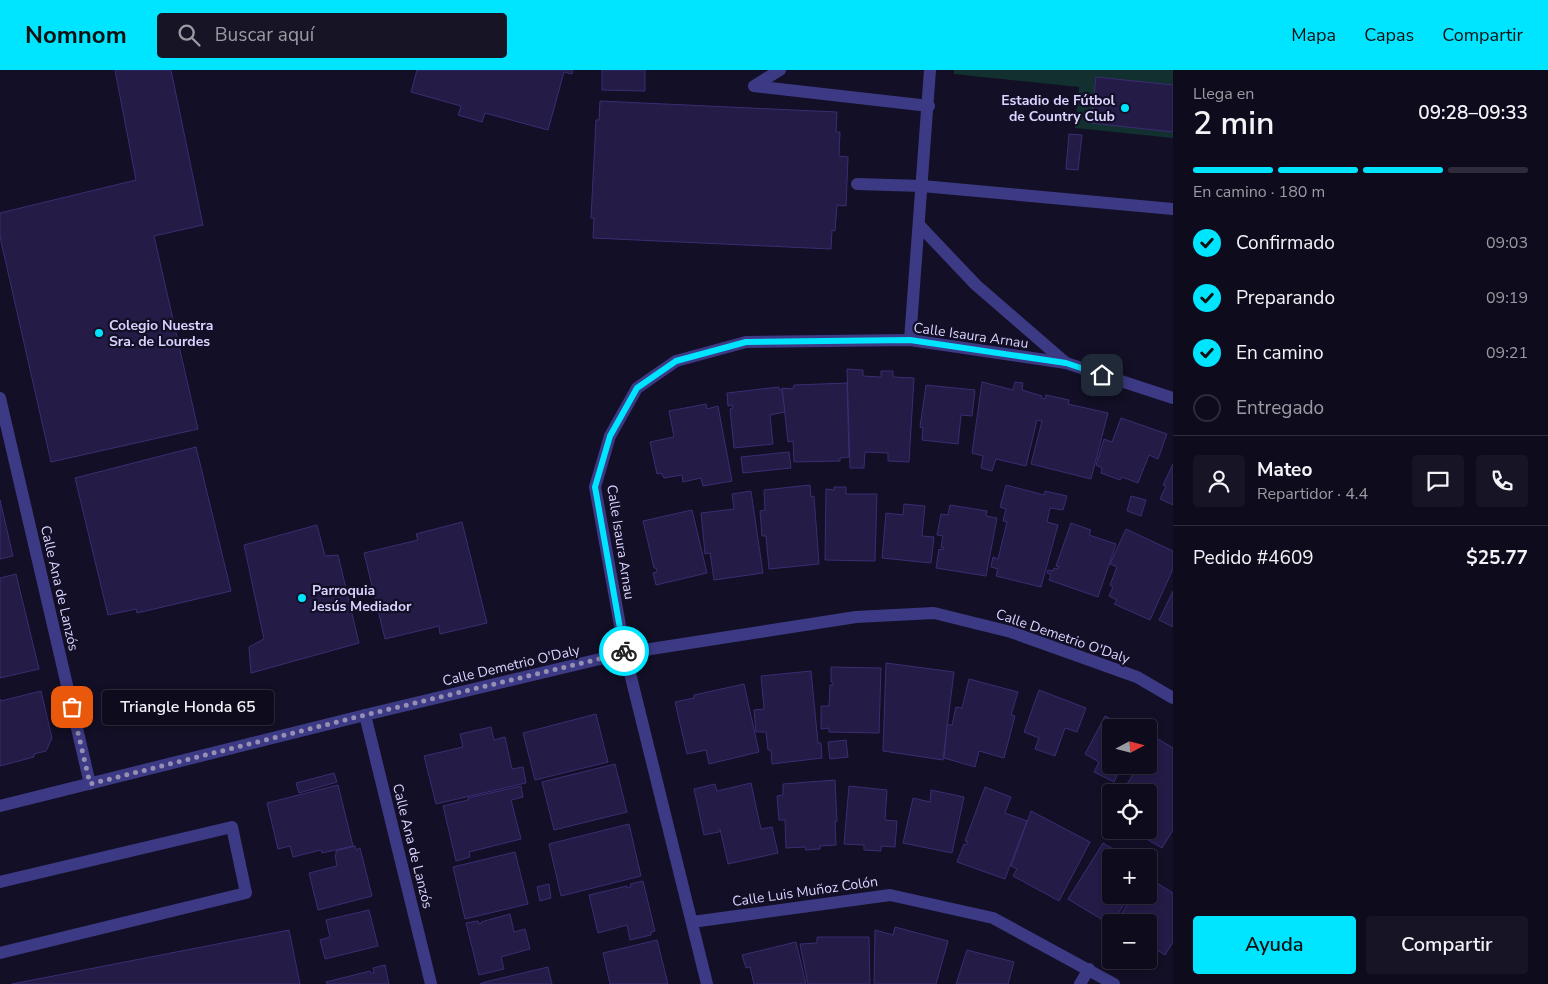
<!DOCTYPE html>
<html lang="es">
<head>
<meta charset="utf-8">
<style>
	:root { --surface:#0e0b1c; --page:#171425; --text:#f1f3f6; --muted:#9b9ba3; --line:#2e2b3b; --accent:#00e5ff }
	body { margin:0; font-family:"Nunito Sans",sans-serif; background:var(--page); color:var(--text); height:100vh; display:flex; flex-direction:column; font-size:19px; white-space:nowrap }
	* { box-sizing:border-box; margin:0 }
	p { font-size:16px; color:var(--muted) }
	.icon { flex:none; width:28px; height:28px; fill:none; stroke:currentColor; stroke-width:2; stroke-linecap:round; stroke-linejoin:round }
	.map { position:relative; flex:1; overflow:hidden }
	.side { display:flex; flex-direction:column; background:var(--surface); width:375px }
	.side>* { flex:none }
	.needle { width:32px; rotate:83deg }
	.controls { position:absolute; left:1102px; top:649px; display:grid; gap:10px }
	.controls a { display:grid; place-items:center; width:55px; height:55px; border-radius:5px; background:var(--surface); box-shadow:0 2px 8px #0003,0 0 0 1px var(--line); font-size:25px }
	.pin { position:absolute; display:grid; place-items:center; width:42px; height:42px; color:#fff; margin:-21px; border-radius:10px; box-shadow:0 2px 8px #0006 }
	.courier { position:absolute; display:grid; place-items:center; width:50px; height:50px; margin:-25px; border:4px solid #00e5ff; border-radius:50%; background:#fff; color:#222; box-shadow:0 1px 6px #0007 }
	.bubble { position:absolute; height:35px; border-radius:5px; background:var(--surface); box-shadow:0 2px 8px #0003,0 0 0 1px var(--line); font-size:16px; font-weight:600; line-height:35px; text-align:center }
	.overview em { font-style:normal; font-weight:600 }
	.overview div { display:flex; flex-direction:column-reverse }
	.overview { display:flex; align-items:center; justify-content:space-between; height:85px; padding:0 20px }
	h1 { font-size:32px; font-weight:600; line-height:38px }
	.bar { display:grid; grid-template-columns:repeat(4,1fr); gap:8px 5px; align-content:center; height:60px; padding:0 20px }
	.bar i { height:6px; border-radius:4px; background:var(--line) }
	.bar .selected { background:var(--accent) }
	.bar p { grid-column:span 4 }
	.line { display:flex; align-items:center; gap:12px; padding:0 20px; border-top:1px solid var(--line) }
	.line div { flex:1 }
	.round { display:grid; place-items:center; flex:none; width:52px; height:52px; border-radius:5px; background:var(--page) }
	ol { padding:0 20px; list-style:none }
	li { display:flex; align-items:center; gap:15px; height:55px }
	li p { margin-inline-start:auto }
	li .icon { padding:5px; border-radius:50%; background:var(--accent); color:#111; stroke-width:4 }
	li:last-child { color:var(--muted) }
	li i { width:28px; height:28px; border:2px solid var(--line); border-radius:50% }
	.button { display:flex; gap:10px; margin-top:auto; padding:10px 20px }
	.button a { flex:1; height:58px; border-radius:5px; background:var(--accent); color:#111; font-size:20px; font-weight:600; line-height:58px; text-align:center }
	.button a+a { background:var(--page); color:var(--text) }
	header { display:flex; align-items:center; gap:30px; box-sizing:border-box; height:70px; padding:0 25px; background:var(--accent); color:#111 }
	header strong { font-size:24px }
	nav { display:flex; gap:28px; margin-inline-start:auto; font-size:18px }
	.search { width:350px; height:45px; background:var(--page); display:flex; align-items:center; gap:12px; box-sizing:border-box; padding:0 18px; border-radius:5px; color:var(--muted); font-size:19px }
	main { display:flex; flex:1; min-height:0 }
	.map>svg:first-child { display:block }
	.green { fill:#12302f }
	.building { fill:#241b47; stroke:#3b2d73 }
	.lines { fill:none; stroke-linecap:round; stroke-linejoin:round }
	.lane { stroke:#3d3a85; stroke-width:12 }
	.street { stroke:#3d3a85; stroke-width:12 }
	.done { stroke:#948fb3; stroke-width:5; stroke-dasharray:0 9 }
	.route { stroke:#00e5ff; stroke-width:6 }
	.poi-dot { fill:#00e5ff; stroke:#130f26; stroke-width:2 }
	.labels { text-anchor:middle; stroke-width:4.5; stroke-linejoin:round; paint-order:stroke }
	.poi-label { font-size:14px; font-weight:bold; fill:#d9d4ff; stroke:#130f26; text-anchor:start }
	.street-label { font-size:14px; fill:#d9d4ff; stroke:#130f26 }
</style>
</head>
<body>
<header>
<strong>Nomnom</strong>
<div class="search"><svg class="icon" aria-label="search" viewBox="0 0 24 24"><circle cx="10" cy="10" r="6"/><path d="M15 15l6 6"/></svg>Buscar aquí</div>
<nav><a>Mapa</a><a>Capas</a><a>Compartir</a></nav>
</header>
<main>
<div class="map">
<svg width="1173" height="914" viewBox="0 0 1173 914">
	<rect width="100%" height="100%" fill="#130f26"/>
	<polygon class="green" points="954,0 1173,0 1173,68 1075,58 1079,17 954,4"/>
	<g class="building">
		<polygon points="115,0 171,0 203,155 154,166 198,359 51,392 0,167 0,143 136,110"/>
		<polygon points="417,0 573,0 572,4 564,2 548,60 485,43 482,52 458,45 461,36 411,22"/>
		<polygon points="602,0 645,0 645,21 602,20"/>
		<polygon points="1096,7 1173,15 1173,62 1091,53"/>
		<polygon points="600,31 837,42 836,62 840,62 839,86 848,87 846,136 837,135 835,161 832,160 831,179 593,168 594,148 591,148 596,50 599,50"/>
		<polygon points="1069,64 1082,65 1078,100 1066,99"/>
		<polygon points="847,299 863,300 863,306 881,307 881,301 893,301 893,307 914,308 909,392 888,391 888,383 865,382 864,398 850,398"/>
		<polygon points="982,312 1013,320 1015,312 1023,313 1022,320 1042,326 1041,328 1045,329 1046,325 1069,330 1068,334 1108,343 1091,409 1031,394 1042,351 1037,350 1026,396 996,389 992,401 981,398 983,386 972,383"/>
		<polygon points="847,313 849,387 840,388 840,391 794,392 793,371 788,372 782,318 793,319 794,315"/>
		<polygon points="926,315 975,320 972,346 961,345 958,374 922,370 923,358 920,357"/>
		<polygon points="779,317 779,319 782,320 785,342 770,345 773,374 734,378 730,339 733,338 732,335 728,336 727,323"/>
		<polygon points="706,334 707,339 718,336 732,411 703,416 701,408 683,412 682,405 664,408 661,403 657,404 650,372 674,367 669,341"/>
		<polygon points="1121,348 1167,364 1158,389 1149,385 1138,413 1122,407 1120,410 1101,403 1102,398 1096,395 1104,369 1112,372"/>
		<polygon points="196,377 231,521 137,543 136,539 108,545 75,408"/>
		<polygon points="789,382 791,398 743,403 741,387"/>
		<polygon points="1173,394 1173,435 1160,429 1166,416 1163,415"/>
		<polygon points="810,415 811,427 814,426 819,494 769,499 766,466 762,466 760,441 765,440 764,420"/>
		<polygon points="1006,415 1044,425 1045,421 1067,426 1063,440 1050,438 1047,452 1058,455 1041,517 996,506 998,499 991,497 993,487 998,489 1007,452 1003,451 1006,439 1000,437"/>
		<polygon points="834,417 846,417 846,424 877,424 875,491 825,490 826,419 834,420"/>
		<polygon points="751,421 763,503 714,510 710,483 705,484 701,443 734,439 732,424"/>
		<polygon points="1131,426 1146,430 1141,446 1127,441"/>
		<polygon points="0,430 13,486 0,489"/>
		<polygon points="904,434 925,436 922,466 934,467 931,493 882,488 886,443 903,445"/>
		<polygon points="950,435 987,441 986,446 997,448 986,506 936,498 939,479 943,480 944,478 941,477 943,466 937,465 941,444 948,445"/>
		<polygon points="692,440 707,503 656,515 653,503 657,502 656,498 654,498 643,451"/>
		<polygon points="462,452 487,553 440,564 439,556 385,569 364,483 418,470 416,464"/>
		<polygon points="1071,453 1091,460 1089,465 1116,474 1098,527 1049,510 1051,505 1047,503 1048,500 1053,501 1054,498 1058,499 1059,497 1056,496"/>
		<polygon points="317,455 325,486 338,485 359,573 251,603 249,577 264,569 244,475"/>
		<polygon points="1126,459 1173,481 1173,499 1150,550 1114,534 1117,530 1109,526 1113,517 1110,515 1117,497 1110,494"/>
		<polygon points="16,504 39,599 0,608 0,508"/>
		<polygon points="1173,521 1173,557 1159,550"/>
		<polygon points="886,593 954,602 943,690 883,681"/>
		<polygon points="831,597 881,598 879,663 829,662 829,658 821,659 821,636 829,636 830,615 833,615 833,612 831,612"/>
		<polygon points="811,601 818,673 821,673 822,688 772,694 771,680 768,680 766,662 756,662 754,640 764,639 761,606"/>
		<polygon points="969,609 1018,622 1011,645 1015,646 1004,688 979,681 975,697 944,688 947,655 952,655 956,637 962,638"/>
		<polygon points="744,614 759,682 709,694 706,680 687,684 675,632 694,628 694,625"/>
		<polygon points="1039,620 1086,638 1077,662 1065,658 1055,686 1035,679 1039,668 1024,662"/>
		<polygon points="41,621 52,668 46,681 34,684 34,687 0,696 0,629 1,631"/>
		<polygon points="596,644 608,692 535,710 523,663"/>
		<polygon points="1105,646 1128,658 1111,658 1111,695 1122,695 1114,712 1094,702 1099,692 1085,684"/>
		<polygon points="491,657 494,670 505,667 512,699 523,697 526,713 436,734 424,686 463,677 460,664"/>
		<polygon points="1155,667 1173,678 1173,760 1162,778 1131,760 1149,760 1149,722 1122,722 1139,695 1149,695 1149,678"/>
		<polygon points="846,670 848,687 830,689 828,672"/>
		<polygon points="615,694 627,742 554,760 542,712"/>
		<polygon points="334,703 337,712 299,723 296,713"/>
		<polygon points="835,710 837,751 835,751 836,775 820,776 820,779 806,780 805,777 786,778 785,750 779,750 777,726 783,725 783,714"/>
		<polygon points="751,713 761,759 772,757 778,783 728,794 720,759 719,759 719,762 704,765 694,719 715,714 717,721"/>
		<polygon points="338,715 353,776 322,783 321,780 293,787 290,776 278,779 267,733"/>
		<polygon points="521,716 523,727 511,730 521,769 469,782 470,787 456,791 443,736 468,730 468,728"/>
		<polygon points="849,716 887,720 885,750 897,751 895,777 881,776 881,781 864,780 864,775 844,774"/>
		<polygon points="985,717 1011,727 1005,743 1027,751 1005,809 957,792 964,774 966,775 968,772 965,771"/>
		<polygon points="931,720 964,727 952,783 903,773 913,728 930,732"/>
		<polygon points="1031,741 1090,772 1059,831 1013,806 1017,799 1011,796"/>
		<polygon points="629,754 641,806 561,826 549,774"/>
		<polygon points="1103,773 1123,785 1122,788 1111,788 1111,825 1130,825 1113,852 1111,852 1111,855 1068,829"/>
		<polygon points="355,776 356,780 360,778 372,826 318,840 309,803 337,796 335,785 336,784 336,781"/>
		<polygon points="515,782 528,834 465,849 453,797"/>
		<polygon points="1149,808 1173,823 1173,872 1165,885 1149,875 1149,852 1125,852 1127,850 1120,846 1133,825 1149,825"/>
		<polygon points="643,811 655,861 651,862 651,865 630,870 627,855 598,863 589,825 627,816 628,818 631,817 630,814"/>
		<polygon points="549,814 551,828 540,831 537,817"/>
		<polygon points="369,840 378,876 325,889 320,870 330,867 326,850"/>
		<polygon points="510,844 514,862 525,859 530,879 501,887 504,899 479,905 466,853 478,851 479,854 482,853 481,852"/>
		<polygon points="895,857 948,871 936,914 874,914 875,860 893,865"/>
		<polygon points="289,860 300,914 12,914"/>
		<polygon points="817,867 869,867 870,914 808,914 800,874 817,873"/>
		<polygon points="657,870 668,914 610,914 603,883"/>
		<polygon points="796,872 806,914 754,914 750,897 746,898 742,885"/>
		<polygon points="967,880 1014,892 1008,914 956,914"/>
		<polygon points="385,895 389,914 327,914 326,912 370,901 371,903 374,903 373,898"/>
		<polygon points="548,897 552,914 480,914 485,912"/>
	</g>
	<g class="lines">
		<g class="lane">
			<polyline points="780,0 754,16 929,36"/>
			<polyline points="857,114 922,116 1173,139"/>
			<polyline points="919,155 976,215 1066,293"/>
			<polyline points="0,812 232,757 246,823 0,883"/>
		</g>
		<g class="street">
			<polyline points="910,270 930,0"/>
			<polyline points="0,328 90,714"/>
			<polyline points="365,645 431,914"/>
			<polyline points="0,736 365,645 625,583 856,547 934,543 1011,562 1137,607 1173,628"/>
			<polyline points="692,852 890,825 993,848 1114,914"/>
			<polyline points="707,914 625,583 595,417 610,366 637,318 676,291 746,272 910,270 1066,293 1173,328"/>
			<polyline points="1080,914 1089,899"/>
		</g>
	</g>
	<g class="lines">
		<polyline class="done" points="72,637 90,714 365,645 624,583 624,581"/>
		<polyline class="route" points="624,581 595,417 610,366 637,318 676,291 746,272 910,270 1066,293 1102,305"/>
	</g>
	<g class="poi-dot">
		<circle cx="1125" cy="38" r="5"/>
		<circle cx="99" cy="263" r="5"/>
		<circle cx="302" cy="528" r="5"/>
	</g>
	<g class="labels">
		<g class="poi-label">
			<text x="1115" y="35" text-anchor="end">Estadio de Fútbol<tspan x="1115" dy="16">de Country Club</tspan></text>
			<text x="109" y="260">Colegio Nuestra<tspan x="109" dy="16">Sra. de Lourdes</tspan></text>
			<text x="312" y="525">Parroquia<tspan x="312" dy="16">Jesús Mediador</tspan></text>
		</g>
		<g class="street-label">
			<text transform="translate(971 265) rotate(8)" y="5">Calle Isaura Arnau</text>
			<text transform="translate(621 472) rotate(81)" y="5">Calle Isaura Arnau</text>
			<text transform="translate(60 518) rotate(77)" y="5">Calle Ana de Lanzós</text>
			<text transform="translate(1063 566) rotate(19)" y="5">Calle Demetrio O'Daly</text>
			<text transform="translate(511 595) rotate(-13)" y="5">Calle Demetrio O'Daly</text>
			<text transform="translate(413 776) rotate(76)" y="5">Calle Ana de Lanzós</text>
			<text transform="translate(805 821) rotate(-8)" y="5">Calle Luis Muñoz Colón</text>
		</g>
	</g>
</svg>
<div class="controls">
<a><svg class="needle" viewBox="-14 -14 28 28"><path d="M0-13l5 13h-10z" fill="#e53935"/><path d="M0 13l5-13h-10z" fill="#9b9ba3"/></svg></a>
<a><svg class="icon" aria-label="locate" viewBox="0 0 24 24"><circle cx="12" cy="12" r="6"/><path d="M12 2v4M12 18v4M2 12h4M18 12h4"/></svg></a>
<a>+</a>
<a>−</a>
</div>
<div class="pin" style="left:72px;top:637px;background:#ea580c"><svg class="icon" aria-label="bag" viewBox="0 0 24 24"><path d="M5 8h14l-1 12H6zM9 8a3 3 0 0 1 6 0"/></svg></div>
<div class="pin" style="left:1102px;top:305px;background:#1f2937"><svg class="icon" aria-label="home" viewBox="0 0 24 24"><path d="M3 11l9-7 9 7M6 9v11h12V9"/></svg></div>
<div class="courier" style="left:624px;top:581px"><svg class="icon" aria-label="bike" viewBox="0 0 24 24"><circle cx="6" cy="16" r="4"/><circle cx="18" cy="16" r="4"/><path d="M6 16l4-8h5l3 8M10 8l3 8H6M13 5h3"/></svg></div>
<div class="bubble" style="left:102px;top:620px;width:172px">Triangle Honda 65</div>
</div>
<section class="side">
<div class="overview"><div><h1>2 min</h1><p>Llega en</p></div><em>09:28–09:33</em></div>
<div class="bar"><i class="selected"></i><i class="selected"></i><i class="selected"></i><i></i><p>En camino · 180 m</p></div>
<ol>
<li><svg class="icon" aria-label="check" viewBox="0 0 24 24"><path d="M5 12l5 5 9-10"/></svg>Confirmado<p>09:03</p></li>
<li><svg class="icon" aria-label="check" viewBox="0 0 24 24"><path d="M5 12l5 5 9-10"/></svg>Preparando<p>09:19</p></li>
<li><svg class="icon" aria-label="check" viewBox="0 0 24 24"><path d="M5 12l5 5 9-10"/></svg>En camino<p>09:21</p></li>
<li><i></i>Entregado</li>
</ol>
<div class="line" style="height:90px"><a class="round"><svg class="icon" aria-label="person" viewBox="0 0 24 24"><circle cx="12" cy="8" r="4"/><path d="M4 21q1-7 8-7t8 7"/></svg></a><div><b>Mateo</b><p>Repartidor · 4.4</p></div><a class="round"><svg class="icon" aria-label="chat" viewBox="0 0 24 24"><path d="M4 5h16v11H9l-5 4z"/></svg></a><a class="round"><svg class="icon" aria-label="phone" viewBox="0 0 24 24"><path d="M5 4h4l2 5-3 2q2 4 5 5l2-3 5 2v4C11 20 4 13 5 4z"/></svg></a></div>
<div class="line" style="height:65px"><div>Pedido #4609</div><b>$25.77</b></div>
<div class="button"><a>Ayuda</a><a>Compartir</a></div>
</section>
</main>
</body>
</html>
